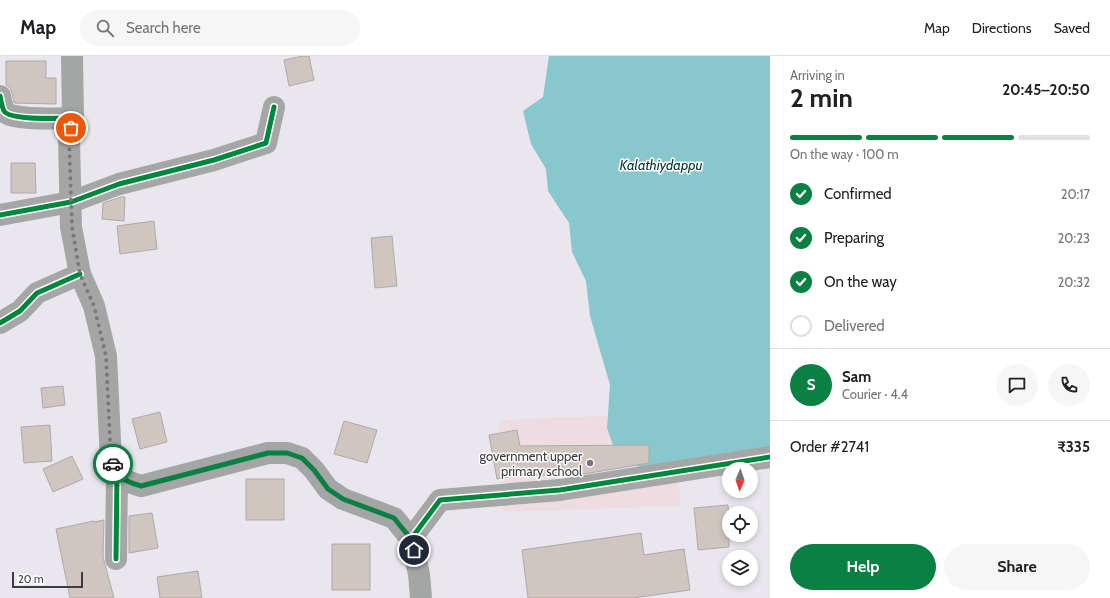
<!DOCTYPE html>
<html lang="en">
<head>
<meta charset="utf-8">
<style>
	:root { --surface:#fff; --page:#f6f6f6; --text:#202124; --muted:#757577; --line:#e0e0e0; --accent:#0b8043 }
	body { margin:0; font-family:Cabin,sans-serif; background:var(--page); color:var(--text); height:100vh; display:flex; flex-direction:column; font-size:15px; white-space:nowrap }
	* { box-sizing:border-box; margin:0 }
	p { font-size:13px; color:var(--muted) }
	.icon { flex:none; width:22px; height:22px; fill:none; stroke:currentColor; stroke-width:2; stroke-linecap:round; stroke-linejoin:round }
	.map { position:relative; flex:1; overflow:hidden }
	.sheet { display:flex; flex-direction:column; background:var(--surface); width:340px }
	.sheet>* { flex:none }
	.needle { width:26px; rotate:182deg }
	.fabs { position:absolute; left:722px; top:406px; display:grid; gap:8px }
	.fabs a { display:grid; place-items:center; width:36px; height:36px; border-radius:50%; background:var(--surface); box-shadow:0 2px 6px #0003; font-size:20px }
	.scale { position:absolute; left:12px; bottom:10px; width:71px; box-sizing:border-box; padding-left:4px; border:2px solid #3c3b3f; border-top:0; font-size:11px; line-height:14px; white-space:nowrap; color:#3c3b3f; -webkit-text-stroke:3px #fff; paint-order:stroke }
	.pin { position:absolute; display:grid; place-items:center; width:34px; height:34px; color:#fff; margin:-17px; border:2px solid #fff; border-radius:50%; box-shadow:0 1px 4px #0007 }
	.courier { position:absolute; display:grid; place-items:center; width:40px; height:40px; margin:-20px; border:3px solid #0b8043; border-radius:50%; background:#fff; color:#222; box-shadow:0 1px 5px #0007 }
	.head em { font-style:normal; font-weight:800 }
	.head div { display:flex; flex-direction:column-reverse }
	.head { display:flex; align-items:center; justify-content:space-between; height:68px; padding:0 20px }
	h1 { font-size:26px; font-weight:800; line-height:30px }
	.bar { display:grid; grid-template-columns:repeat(4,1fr); gap:6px 4px; align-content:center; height:48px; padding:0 20px }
	.bar i { height:5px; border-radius:3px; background:var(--line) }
	.bar .on { background:var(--accent) }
	.bar p { grid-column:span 4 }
	.line { display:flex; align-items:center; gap:10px; padding:0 20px; border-top:1px solid var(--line) }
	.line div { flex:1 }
	.round { display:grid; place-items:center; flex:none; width:42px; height:42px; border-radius:21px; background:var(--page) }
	ol { padding:0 20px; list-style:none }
	li { display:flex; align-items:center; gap:12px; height:44px }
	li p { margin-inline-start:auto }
	li .icon { padding:4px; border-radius:50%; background:var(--accent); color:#fff; stroke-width:4 }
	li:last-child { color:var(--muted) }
	li i { width:22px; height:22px; border:2px solid var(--line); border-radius:50% }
	.button { display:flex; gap:8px; margin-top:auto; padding:8px 20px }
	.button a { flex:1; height:46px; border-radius:24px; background:var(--accent); color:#fff; font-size:16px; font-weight:800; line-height:46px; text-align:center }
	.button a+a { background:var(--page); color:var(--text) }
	header { display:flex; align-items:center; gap:24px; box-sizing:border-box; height:56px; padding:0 20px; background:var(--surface); border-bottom:1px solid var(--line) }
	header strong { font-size:19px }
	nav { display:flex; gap:22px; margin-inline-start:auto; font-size:14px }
	.search { width:280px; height:36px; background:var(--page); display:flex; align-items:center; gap:10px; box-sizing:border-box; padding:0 14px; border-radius:22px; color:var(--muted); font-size:15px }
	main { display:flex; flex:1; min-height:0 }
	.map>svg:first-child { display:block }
	.education { fill:#eddde2 }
	.water { fill:#88c7ce }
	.building { fill:#d0c5bf; stroke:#acaaac }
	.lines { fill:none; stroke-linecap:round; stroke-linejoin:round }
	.minor { stroke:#a5a6a6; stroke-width:22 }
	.secondary { stroke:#a4a6a6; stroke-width:22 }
	.cycleway-casing { stroke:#fff; stroke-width:8 }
	.cycleway { stroke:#00873e; stroke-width:5 }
	.done { stroke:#79777c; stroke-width:4; stroke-dasharray:0 7.2 }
	.route { stroke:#0b8043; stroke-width:5 }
	.poi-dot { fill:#79777c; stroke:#fff; stroke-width:1.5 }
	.labels { text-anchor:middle; stroke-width:3; stroke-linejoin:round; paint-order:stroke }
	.poi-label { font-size:13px; fill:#3c3b3f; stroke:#fff; text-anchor:end }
	.water-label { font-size:14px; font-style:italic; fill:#043336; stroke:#fff }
</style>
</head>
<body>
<header>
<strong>Map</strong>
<div class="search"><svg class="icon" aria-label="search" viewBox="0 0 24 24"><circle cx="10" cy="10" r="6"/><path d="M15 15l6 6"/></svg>Search here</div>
<nav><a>Map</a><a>Directions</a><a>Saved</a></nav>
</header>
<main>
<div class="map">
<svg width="770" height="542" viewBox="0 0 770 542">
	<rect width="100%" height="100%" fill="#e9e7ed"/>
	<polygon class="education" points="677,357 680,450 503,456 499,364"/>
	<polygon class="water" points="549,0 770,0 770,401 655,414 619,406 607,372 610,329 590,260 586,225 572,196 569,167 548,135 546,113 531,88 523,55 543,41"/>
	<g class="building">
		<polygon points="303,0 309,0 314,24 289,30 284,4"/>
		<polygon points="6,5 46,5 46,22 56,22 56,48 14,47 12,37 10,32 6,29"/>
		<polygon points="11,107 35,107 36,137 11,137"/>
		<polygon points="121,141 125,141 124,165 102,163 103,147"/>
		<polygon points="154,165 157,193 120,198 117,170"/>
		<polygon points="392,180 397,230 375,232 371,182"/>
		<polygon points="63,330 65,349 43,352 41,332"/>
		<polygon points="160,356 167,386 140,393 132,363"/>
		<polygon points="344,365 377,374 367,407 334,398"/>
		<polygon points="50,369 52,405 24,407 21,371"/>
		<polygon points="517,374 520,390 649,389 649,407 578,419 521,419 497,423 489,379"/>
		<polygon points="72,400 83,423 53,436 43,413"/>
		<rect x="246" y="423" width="38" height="41"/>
		<polygon points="728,449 729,460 729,491 698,494 694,452"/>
		<polygon points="152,457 158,492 129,497 129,460"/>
		<polygon points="104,464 103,501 114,542 70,542 56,473 94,465 94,466"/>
		<polygon points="641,477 644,499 684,493 690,534 633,542 528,542 522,494"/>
		<rect x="332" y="488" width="38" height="46"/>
		<polygon points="198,515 202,542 160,542 157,521"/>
	</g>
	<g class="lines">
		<g class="minor">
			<path d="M0,40C1,45 2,51 4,55C10,65 61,62 73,62"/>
			<polyline points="0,159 71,146 119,128 214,104 266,87 274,51"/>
			<polyline points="0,267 20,255 37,237 80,218"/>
			<polyline points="411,483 440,444 560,434 770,401"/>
			<polyline points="116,503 117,418"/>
		</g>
		<path class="secondary" d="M72,0L73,62L69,82L71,171L80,218L94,250L106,300L111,405C119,423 122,424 141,430L268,397H287L302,402L314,414L328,433L343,443L394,462L411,483L419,518L421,542"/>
		<g class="cycleway-casing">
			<g id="cycleway">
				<path d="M0,40C1,45 2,51 4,55C10,65 61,62 73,62"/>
				<polyline points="0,159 71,146 119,128 214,104 266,87 274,51"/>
				<polyline points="0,267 20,255 37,237 80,218"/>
				<polyline points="411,483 440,444 560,434 770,401"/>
				<polyline points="116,503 117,418"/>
			</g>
		</g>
		<use href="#cycleway" class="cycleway"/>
	</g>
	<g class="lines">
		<polyline class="done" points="71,72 69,82 72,171 80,218 94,250 106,300 111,405 113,408"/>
		<path class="route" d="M113,408C120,424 125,425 141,430L268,397H287L302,402L314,414L328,433L343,443L394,462L411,483L414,494"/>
	</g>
	<circle class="poi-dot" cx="590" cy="407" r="4"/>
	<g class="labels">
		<g class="poi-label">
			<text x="582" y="405">government upper<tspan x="582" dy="15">primary school</tspan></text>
		</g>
		<g class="water-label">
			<text x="661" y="114">Kalathiydappu</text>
		</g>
	</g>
</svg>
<div class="fabs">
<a><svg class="needle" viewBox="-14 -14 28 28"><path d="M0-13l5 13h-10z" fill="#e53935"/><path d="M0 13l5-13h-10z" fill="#757577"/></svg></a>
<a><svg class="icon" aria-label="locate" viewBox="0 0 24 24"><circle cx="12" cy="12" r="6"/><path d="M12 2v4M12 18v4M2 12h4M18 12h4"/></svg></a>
<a><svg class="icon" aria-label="layers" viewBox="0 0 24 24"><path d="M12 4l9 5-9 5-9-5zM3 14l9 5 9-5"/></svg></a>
</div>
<div class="scale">20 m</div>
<div class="pin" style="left:71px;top:72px;background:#ea580c"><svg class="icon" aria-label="bag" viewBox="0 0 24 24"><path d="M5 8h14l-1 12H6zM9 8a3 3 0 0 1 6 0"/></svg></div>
<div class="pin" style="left:414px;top:494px;background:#1f2937"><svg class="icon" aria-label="home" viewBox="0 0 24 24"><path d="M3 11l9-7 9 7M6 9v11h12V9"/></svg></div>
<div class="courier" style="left:113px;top:408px"><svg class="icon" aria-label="car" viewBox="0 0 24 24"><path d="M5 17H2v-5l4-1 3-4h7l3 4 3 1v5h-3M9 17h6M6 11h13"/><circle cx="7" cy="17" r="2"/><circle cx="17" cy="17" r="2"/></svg></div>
</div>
<section class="sheet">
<div class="head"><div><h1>2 min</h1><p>Arriving in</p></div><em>20:45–20:50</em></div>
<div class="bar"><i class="on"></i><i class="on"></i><i class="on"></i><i></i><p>On the way · 100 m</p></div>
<ol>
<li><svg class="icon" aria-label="check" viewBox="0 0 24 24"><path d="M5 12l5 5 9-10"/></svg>Confirmed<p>20:17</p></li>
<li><svg class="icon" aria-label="check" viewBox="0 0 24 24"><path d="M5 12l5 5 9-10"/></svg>Preparing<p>20:23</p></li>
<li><svg class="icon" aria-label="check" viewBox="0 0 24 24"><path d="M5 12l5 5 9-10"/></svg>On the way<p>20:32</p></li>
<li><i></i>Delivered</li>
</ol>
<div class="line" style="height:72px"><b class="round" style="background:var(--accent);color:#fff">S</b><div><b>Sam</b><p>Courier · 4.4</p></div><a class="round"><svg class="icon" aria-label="chat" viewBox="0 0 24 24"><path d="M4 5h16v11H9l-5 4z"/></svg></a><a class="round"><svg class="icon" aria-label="phone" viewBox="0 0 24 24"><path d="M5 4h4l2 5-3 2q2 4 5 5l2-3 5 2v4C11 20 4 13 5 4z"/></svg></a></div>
<div class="line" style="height:52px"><div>Order #2741</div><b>₹335</b></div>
<div class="button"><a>Help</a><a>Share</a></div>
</section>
</main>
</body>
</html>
